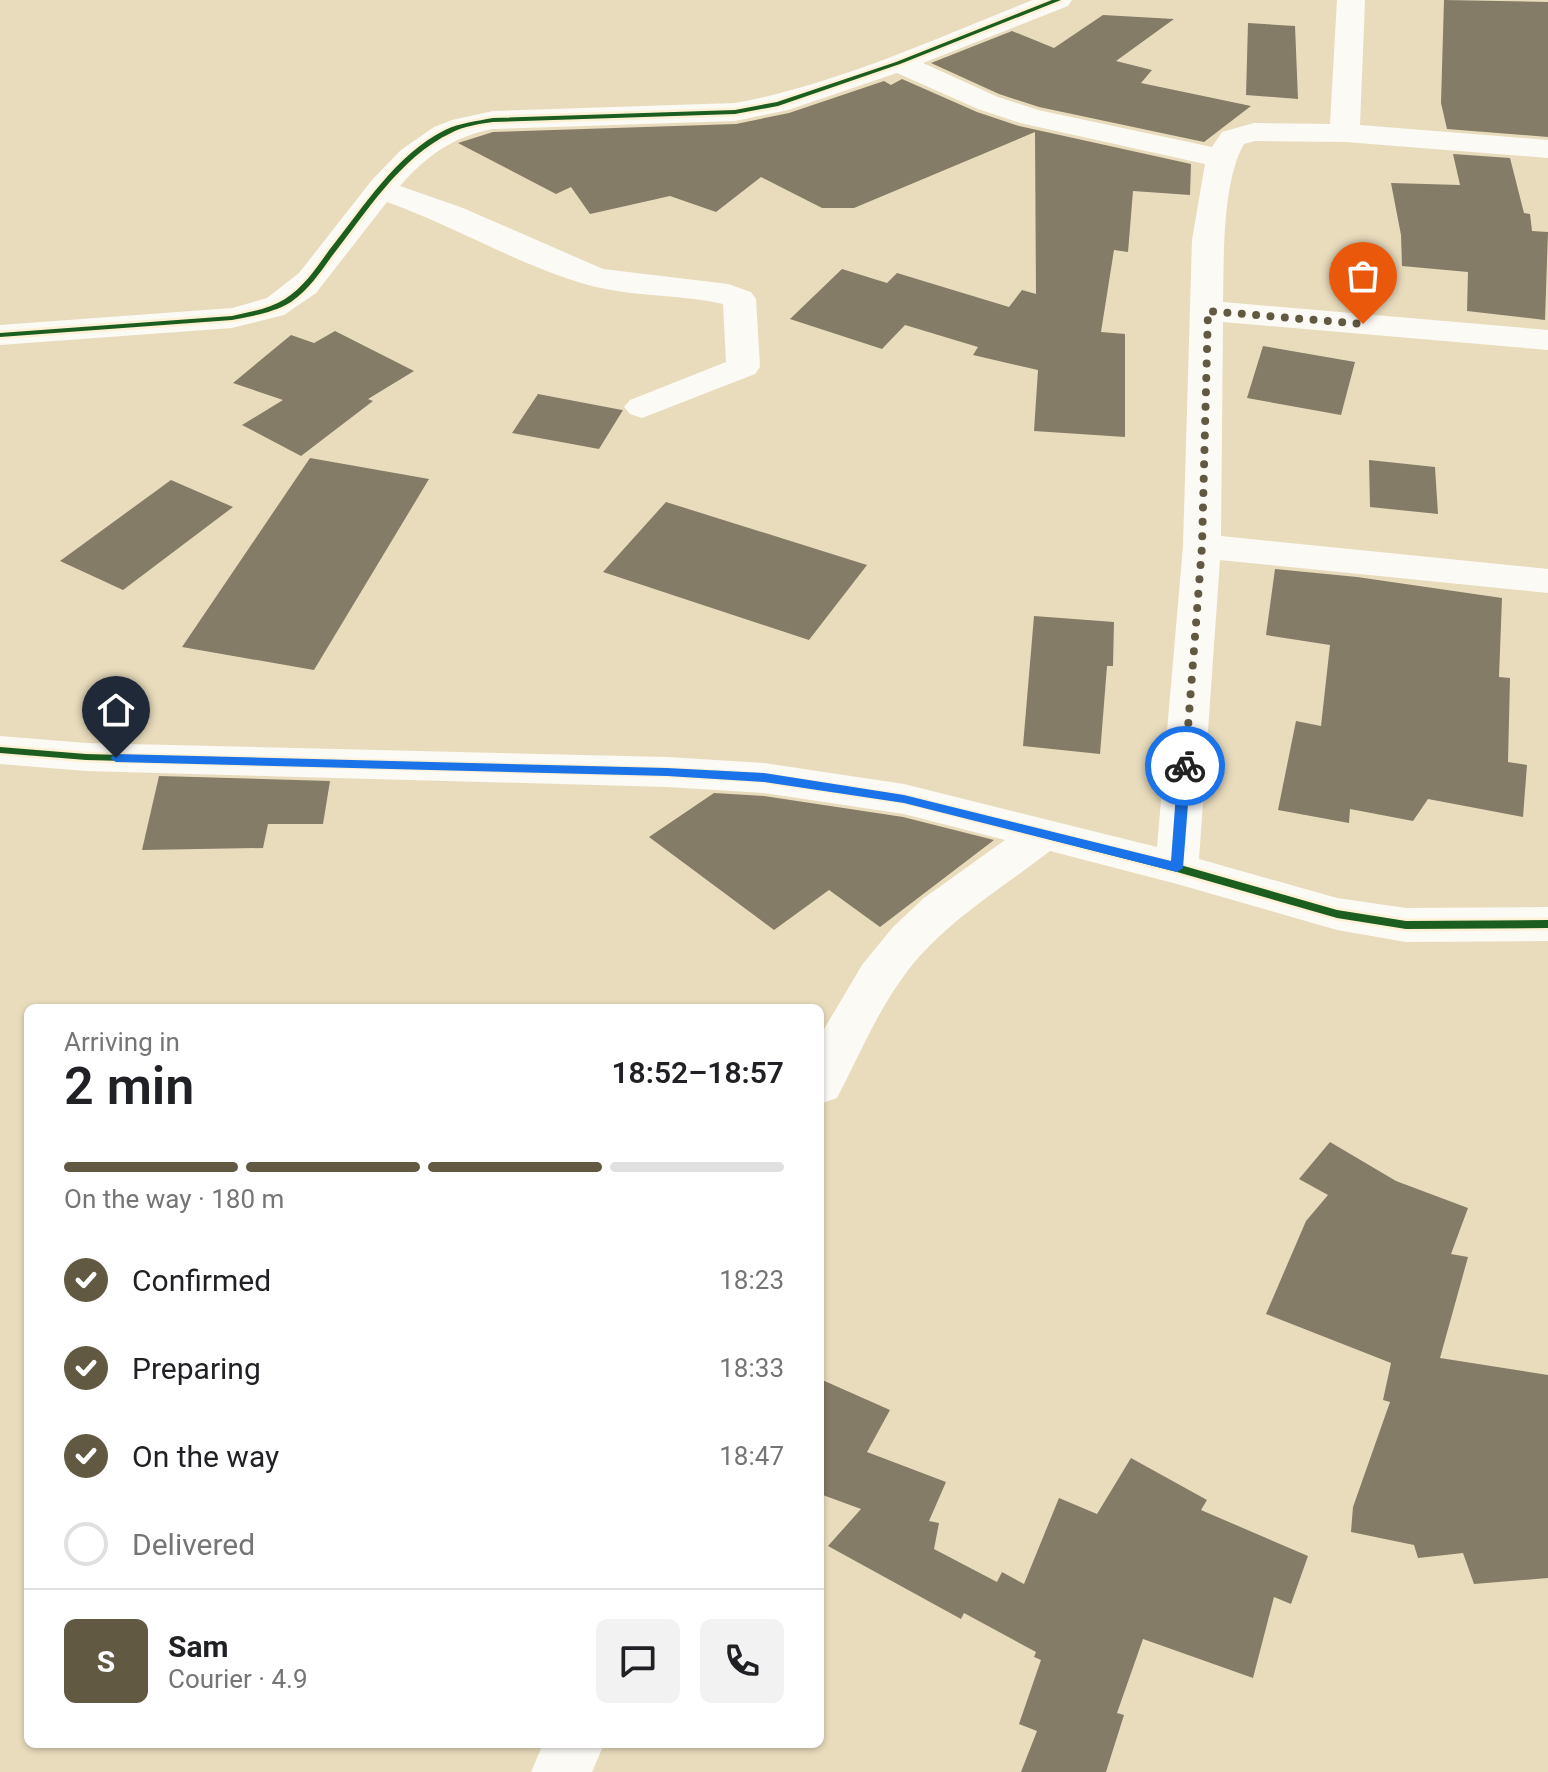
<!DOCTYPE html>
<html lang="en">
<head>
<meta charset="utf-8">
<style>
	:root { --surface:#fff; --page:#f2f2f2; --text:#202124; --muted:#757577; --line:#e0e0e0; --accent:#625942 }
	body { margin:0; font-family:Roboto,sans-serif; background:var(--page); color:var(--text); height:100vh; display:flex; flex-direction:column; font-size:30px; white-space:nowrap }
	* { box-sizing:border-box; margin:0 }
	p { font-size:26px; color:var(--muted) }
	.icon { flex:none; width:44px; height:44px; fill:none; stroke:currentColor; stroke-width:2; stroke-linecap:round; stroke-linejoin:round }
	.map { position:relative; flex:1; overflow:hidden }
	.sheet { position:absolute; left:24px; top:1004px; width:800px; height:744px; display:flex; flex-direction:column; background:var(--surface); border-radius:12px; box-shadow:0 2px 6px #0004 }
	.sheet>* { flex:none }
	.pin { position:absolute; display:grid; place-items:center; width:68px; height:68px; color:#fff; margin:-82px -34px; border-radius:50% 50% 50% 0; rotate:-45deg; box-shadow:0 0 8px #0007 }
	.pin .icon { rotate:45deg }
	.courier { position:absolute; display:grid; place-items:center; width:80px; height:80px; margin:-40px; border:6px solid #1a73e8; border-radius:50%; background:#fff; color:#222; box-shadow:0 2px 10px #0007 }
	.headline em { font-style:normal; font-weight:600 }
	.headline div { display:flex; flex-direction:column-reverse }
	.headline { display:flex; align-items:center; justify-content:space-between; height:136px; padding:0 40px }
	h1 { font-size:52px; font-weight:600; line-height:60px }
	.bar { display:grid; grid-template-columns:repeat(4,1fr); gap:12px 8px; align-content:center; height:96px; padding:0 40px }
	.bar i { height:10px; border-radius:6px; background:var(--line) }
	.bar .current { background:var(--accent) }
	.bar p { grid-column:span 4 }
	.line { display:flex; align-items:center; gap:20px; padding:0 40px; border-top:2px solid var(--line) }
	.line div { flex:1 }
	.round { display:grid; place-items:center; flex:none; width:84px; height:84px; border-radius:12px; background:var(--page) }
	ol { padding:0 40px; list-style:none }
	li { display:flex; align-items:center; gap:24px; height:88px }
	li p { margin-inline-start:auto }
	li .icon { padding:8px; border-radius:50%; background:var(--accent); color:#fff; stroke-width:4 }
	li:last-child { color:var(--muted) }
	li i { width:44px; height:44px; border:4px solid var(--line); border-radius:50% }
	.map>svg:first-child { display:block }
	.building { fill:#847c67 }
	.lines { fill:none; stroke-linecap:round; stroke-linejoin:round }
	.minor { fill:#fcfaf5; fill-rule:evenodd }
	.cycleway-casing { stroke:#fef2d6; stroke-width:5 }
	.cycleway { fill:#1b5e20; fill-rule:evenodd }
	.route { fill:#1a73e8 }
	.done { stroke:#625942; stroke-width:8; stroke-dasharray:0 14.4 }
</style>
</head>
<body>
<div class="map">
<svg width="1548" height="1772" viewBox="0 0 1548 1772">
	<rect width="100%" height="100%" fill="#e9dcbd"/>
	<g class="building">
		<polygon points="1444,0 1548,2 1548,137 1447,129 1441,103"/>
		<polygon points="1103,15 1174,19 1116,61 1152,70 1141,83 1251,106 1204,142 1039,107 999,94 931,63 1012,31 1054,48"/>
		<polygon points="1248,23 1295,26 1298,99 1246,95"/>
		<polygon points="902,79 977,112 1019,126 1191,164 1190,195 1133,191 1128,252 1114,250 1101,332 1125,334 1125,437 1034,431 1038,370 973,355 978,347 905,325 882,349 790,319 842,269 887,283 897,273 1009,307 1022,290 1036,294 1035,132 854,208 822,208 761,177 716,212 670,196 590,214 571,187 556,194 458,143 493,132 736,124 789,113 884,81 891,85"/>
		<polygon points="1453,154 1510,158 1524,213 1530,214 1532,231 1548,232 1545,320 1467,311 1468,272 1402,266 1401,235 1391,183 1460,185"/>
		<polygon points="335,331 414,371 368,399 373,401 301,456 242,425 283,400 233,383 291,335 314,343"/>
		<polygon points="1263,346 1355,362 1341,415 1247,398"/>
		<polygon points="538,394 622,410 623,410 599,449 512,433"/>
		<polygon points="310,458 429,479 314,670 182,647"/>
		<polygon points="1369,460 1435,467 1438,514 1370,507"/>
		<polygon points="171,480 233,507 123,590 60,561"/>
		<polygon points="666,502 867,565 809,640 603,572"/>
		<polygon points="1275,569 1357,577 1502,598 1499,677 1510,678 1508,762 1527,765 1523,817 1428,799 1413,821 1350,809 1349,823 1278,810 1296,721 1321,726 1330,645 1266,635"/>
		<polygon points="1034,616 1114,622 1113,666 1107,666 1100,754 1023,746"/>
		<polygon points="159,776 330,781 323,824 268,824 263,848 142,850"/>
		<polygon points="714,793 764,796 903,817 994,840 880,927 829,890 774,930 649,837"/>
		<polygon points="1330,1142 1396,1181 1468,1208 1451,1254 1468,1257 1440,1358 1548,1375 1548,1578 1474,1584 1463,1553 1418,1558 1414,1545 1351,1532 1353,1507 1390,1402 1383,1400 1391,1363 1266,1314 1306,1221 1328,1195 1299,1179"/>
		<polygon points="820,1379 890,1410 867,1452 946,1482 929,1521 939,1523 934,1549 997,1582 1002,1572 1024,1584 1059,1498 1097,1514 1131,1458 1207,1500 1201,1510 1308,1556 1291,1604 1274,1597 1253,1678 1143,1639 1117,1713 1124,1715 1106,1772 1021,1772 1037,1731 1019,1724 1041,1660 1034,1657 1036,1652 964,1613 961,1619 828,1546 861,1509 820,1494"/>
	</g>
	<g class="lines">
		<g class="minor">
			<path d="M1033,0H1072L1068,6L923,63L998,97L1038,110L1212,147L1222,132L1254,123L1330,124L1337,0H1365L1360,125L1548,140V158L1345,142L1255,141L1244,144C1222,182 1224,258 1223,302L1548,330V350L1223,322L1221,536L1548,569V593L1220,560L1199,859L1337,898L1406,908L1548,907V941L1406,942L1337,930L1177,884L1050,851C1001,889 948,920 909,969C878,1009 860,1054 837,1098L820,1104V1036L862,965L893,927L924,898L1005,840L904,814L764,793L667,787L86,771L0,764V736L86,743L667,757L764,763L904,784L1157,847L1183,546L1192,240L1205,164L1020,123L978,109L897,73L788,110L735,121L493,129C454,136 426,156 400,186L463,208L603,269L728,284L751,292L756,299L760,367L755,374L642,418L630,414L624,407L630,400L726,362L723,304C679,294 631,297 588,285C521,266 454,226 387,202L316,293L284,315L232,328L0,345V325L232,308L267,298L299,273L372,180L401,150L434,127L452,120L493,111L735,103C838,84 936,38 1033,0Z"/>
			<polygon points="543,1744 604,1744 592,1772 531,1772"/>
		</g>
		<g class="cycleway-casing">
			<g id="cycleway">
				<path d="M1052,0H1061L900,64L778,106L735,114L493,122C479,124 464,126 451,133C400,157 366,213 332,256C320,273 308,290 291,302C273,313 252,316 232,320L0,337V333L232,316C250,312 269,309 285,299C304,287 317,267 330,249C364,207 395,155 445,130C460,123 477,121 493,118L735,110L777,102L896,62Z"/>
				<polygon points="0,747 86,754 667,769 764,775 904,796 1177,864 1337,910 1406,921 1548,920 1548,928 1406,929 1337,918 1177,872 904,802 764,781 667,775 86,760 0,753"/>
			</g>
		</g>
		<use href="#cycleway" class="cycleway"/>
	</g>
	<polygon class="route" points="116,754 667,768 764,773 904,795 1171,861 1178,766 1185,762 1191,766 1183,868 1177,872 904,803 764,782 667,776 116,762 110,758"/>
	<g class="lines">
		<polyline class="done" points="1185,766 1202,546 1208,311 1363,324"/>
	</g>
</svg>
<div class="pin" style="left:1363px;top:324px;background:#ea580c"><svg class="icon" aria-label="bag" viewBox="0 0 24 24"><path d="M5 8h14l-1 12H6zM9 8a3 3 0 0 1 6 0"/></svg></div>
<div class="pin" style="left:116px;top:758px;background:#1f2937"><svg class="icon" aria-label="home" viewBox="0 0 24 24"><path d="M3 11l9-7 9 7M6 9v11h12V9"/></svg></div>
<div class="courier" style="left:1185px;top:766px"><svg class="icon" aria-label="bike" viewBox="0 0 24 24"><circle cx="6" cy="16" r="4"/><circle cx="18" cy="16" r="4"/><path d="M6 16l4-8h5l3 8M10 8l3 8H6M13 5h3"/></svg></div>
<section class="sheet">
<div class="headline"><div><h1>2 min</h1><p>Arriving in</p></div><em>18:52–18:57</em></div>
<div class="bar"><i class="current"></i><i class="current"></i><i class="current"></i><i></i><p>On the way · 180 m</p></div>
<ol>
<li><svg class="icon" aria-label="check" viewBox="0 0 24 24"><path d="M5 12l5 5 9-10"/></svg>Confirmed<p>18:23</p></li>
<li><svg class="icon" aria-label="check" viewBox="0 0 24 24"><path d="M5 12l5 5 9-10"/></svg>Preparing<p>18:33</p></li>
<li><svg class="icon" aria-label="check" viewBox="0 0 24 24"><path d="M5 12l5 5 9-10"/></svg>On the way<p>18:47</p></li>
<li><i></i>Delivered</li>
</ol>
<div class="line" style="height:144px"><b class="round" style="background:var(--accent);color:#fff">S</b><div><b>Sam</b><p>Courier · 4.9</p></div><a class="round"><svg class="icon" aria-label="chat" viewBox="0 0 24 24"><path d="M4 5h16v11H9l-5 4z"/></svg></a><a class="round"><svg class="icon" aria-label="phone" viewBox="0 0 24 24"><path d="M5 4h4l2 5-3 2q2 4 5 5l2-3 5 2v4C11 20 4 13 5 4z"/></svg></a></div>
</section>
</div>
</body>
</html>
